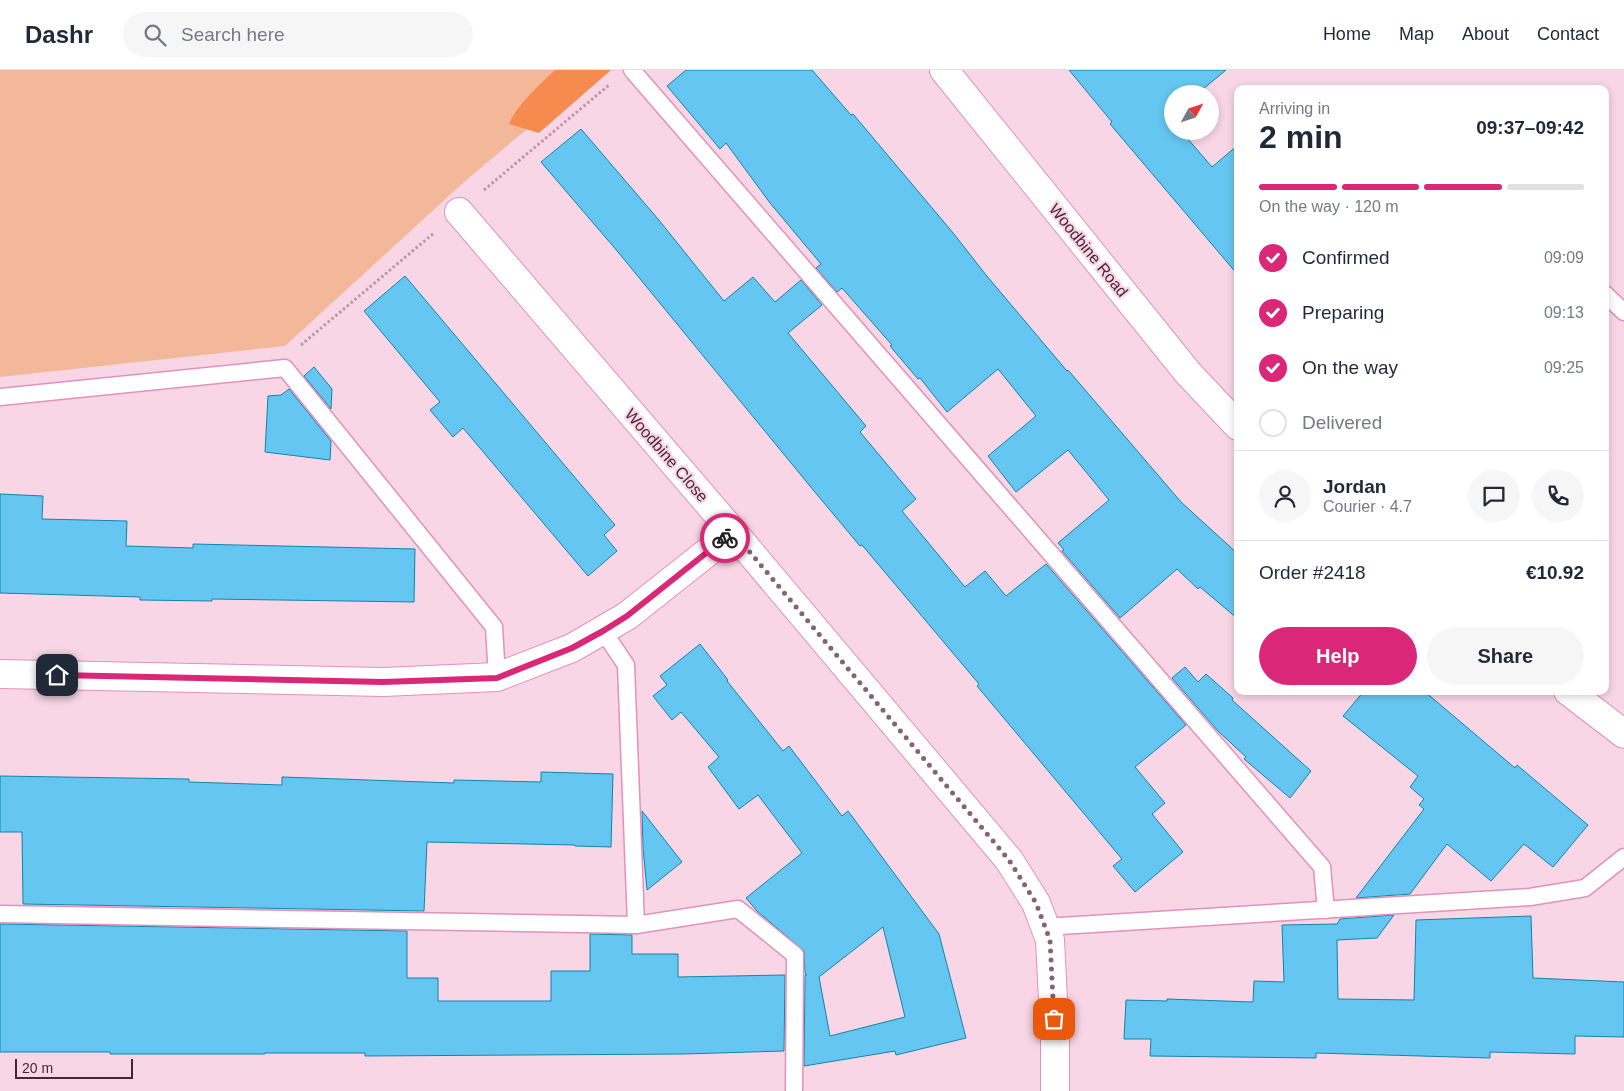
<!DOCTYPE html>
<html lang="en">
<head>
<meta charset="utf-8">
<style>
	:root { --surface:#fff; --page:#f6f6f7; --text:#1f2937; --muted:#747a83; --line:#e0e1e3; --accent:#db2777 }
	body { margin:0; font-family:Arial,sans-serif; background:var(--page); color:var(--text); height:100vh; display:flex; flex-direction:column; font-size:19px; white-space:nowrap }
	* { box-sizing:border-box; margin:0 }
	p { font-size:16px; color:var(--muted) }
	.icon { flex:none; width:28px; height:28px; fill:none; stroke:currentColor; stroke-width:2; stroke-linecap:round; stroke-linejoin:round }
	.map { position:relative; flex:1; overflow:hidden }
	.drawer { position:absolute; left:1234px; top:15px; width:375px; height:610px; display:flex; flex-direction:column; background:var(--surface); border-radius:10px; box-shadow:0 2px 8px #0003 }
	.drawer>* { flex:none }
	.needle { width:32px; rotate:50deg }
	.buttons { position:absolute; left:1164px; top:15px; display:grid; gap:10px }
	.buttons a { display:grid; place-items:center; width:55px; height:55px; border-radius:50%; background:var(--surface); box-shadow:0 2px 8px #0003; font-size:25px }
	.scale { position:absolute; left:15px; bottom:12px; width:118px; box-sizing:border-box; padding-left:5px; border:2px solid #462535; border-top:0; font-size:14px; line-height:18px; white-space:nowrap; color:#462535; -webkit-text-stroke:4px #f9d6e5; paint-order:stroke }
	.pin { position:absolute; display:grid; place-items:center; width:42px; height:42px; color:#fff; margin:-21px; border-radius:10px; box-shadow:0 2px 8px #0006 }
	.courier { position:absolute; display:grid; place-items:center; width:50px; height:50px; margin:-25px; border:4px solid #db2777; border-radius:50%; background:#fff; color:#222; box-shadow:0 1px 6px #0007 }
	.headline em { font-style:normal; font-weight:600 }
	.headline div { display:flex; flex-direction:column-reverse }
	.headline { display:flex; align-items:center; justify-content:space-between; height:85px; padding:0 25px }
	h1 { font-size:32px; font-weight:600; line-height:38px }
	.bar { display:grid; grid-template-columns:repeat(4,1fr); gap:8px 5px; align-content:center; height:60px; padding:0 25px }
	.bar i { height:6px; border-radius:4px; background:var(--line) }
	.bar .current { background:var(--accent) }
	.bar p { grid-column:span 4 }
	.line { display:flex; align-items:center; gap:12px; padding:0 25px; border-top:1px solid var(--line) }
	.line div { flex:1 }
	.round { display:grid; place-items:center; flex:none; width:52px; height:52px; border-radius:26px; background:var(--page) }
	ol { padding:0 25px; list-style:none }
	li { display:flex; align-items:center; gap:15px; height:55px }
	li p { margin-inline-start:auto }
	li .icon { padding:5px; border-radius:50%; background:var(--accent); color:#fff; stroke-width:4 }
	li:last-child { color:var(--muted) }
	li i { width:28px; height:28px; border:2px solid var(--line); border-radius:50% }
	.cta { display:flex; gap:10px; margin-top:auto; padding:10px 25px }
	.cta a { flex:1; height:58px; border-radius:30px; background:var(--accent); color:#fff; font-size:20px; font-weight:600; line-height:58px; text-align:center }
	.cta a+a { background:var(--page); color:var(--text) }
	header { display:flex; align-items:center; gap:30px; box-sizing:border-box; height:70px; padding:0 25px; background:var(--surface); border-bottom:1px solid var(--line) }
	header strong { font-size:24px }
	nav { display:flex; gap:28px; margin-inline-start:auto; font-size:18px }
	.search { width:350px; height:45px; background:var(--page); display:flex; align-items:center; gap:12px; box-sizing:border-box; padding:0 18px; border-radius:28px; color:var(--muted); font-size:19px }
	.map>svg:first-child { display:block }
	.green { fill:#f3b899 }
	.forest { fill:#f58b4e }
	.building { fill:#65c7f1; stroke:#1184ac; fill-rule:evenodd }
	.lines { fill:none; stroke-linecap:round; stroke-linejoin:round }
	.service-casing { stroke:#e291b9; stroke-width:19 }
	.minor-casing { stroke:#e291b9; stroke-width:30 }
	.path { stroke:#b997a7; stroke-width:3; stroke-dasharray:2.5 2.5; stroke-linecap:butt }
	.service { stroke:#fff; stroke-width:16 }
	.minor { stroke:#fff; stroke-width:28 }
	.done { stroke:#856373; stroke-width:5; stroke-dasharray:0 9 }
	.route { stroke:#db2777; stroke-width:6 }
	.labels { text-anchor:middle; stroke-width:4.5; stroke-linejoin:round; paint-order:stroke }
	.street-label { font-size:16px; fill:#462535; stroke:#f9d6e5 }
</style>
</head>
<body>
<header>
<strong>Dashr</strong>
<div class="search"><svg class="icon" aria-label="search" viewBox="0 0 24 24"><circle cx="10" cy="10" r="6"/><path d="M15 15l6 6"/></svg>Search here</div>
<nav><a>Home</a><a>Map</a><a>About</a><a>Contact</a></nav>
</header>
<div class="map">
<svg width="1624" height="1021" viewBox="0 0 1624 1021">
	<rect width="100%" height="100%" fill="#f9d6e5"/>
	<polygon class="green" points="0,0 597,0 463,113 285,276 0,307"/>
	<path class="forest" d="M555,0H611L539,63L509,54C517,35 540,14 555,0Z"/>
	<g class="building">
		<polygon points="686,0 812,0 851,45 853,44 954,164 986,205 1067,301 1068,300 1181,432 1238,484 1238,549 1200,517 1198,519 1177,499 1120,548 1062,481 1064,480 1058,473 1109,430 1068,380 1016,422 988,386 1036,346 998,299 947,342 920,308 918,309 890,276 892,275 842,218 837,222 816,198 821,194 770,133 726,73 720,79 667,16"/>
		<polygon points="1069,0 1226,0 1197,24 1172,24 1172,44 1169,46 1172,51 1172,61 1181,61 1212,97 1238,75 1238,205 1110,54 1112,52"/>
		<polygon points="581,59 658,149 724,231 753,207 775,232 801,210 822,235 788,263 866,356 860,362 916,429 902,441 965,517 985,501 1006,526 1046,494 1186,655 1135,697 1165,733 1152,744 1183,782 1135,822 1113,796 1122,789 977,616 979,614 862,475 860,476 814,421 618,182 541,92"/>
		<polygon points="405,206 615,455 604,465 617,481 588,506 463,358 453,367 430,340 440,332 364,241"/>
		<polygon points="314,297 332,319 331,339 304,306"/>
		<polygon points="289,319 331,371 330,390 265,382 268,326 281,325"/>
		<polygon points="0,424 43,426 42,449 127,451 126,476 193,478 193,474 415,479 414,532 212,529 212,531 140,530 140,527 0,523"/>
		<path d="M700,574L728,610L727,611L783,681L789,676L842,746L848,741L939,864L966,968L896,985L895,981L804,996L805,905H807L805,903L804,881L757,841L746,828L802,783L758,725L739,739L708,697L719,687L681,642L672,650L653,626L667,615L660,606ZM883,857L905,947L830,966L819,907Z"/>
		<polygon points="1185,597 1198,612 1206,604 1233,628 1232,630 1311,701 1290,728 1244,689 1246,687 1218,661 1172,608"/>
		<polygon points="1364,621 1424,621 1515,698 1517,695 1588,755 1553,797 1524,774 1491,811 1447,774 1410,824 1356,828 1424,739 1419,735 1424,729 1410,717 1418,706 1343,646"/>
		<polygon points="541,702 613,704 611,777 575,776 575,775 427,772 424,841 23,834 22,762 0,762 0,706 189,709 189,712 282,715 282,707 454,713 454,710 541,712"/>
		<polygon points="642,741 682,792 647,820 643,778"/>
		<polygon points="1394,845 1377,868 1337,870 1338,929 1414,930 1416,850 1531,846 1533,908 1624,912 1624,967 1575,966 1575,984 1490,982 1490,988 1316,983 1316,988 1150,986 1151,969 1124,969 1126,930 1167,931 1167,929 1253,932 1254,911 1284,912 1282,855 1337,854 1340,849"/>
		<polygon points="0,854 407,861 407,908 438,908 438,931 551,931 551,901 590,901 590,864 632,865 632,884 678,884 678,907 785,905 784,981 684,984 365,986 365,983 265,983 265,984 110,984 110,982 0,982"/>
	</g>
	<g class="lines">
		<g class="service-casing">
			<g id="service">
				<polyline points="632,0 1322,797 1326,840"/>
				<polyline points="1605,224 1624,242"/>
				<polyline points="0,327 285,298 494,557 497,607"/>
				<polyline points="603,561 626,595 636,855"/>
				<polyline points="0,844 636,855 738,839 795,885 794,1021"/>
				<polyline points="1044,857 1530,827 1585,818 1624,787"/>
			</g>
		</g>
		<g class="minor-casing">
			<g id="minor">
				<polyline points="944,0 1188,303 1238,356"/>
				<polyline points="459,142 733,462 1009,790 1036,833 1050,870 1055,969 1055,1021"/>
				<polyline points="0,604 383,612 497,607 572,578 627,546 733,462"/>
				<polyline points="1568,621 1624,664"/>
			</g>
		</g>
		<g class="path">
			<polyline points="484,120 609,15"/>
			<polyline points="301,275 434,163"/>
		</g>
		<use href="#service" class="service"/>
		<use href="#minor" class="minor"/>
	</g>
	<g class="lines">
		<polyline class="done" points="725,468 733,462 1009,790 1036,833 1050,870 1054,949"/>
		<polyline class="route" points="57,605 383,612 497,608 572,578 603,561 627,546 725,468"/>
	</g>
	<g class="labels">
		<g class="street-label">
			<text transform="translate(1089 180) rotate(51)" y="6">Woodbine Road</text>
			<text transform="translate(667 385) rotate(49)" y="6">Woodbine Close</text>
		</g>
	</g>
</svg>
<div class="buttons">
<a><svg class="needle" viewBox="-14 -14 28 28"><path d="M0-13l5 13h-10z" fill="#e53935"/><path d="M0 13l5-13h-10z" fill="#747a83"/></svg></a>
</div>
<div class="scale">20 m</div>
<div class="pin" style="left:1054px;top:949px;background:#ea580c"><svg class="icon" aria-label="bag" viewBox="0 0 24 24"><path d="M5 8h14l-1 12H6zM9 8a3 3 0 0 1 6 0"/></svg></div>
<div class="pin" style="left:57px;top:605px;background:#1f2937"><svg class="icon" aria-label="home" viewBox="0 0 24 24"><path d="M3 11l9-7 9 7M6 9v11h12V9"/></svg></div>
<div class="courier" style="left:725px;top:468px"><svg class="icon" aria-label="bike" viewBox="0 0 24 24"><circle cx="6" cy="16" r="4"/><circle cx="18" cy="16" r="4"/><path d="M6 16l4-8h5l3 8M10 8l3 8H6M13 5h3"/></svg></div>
<section class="drawer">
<div class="headline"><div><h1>2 min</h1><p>Arriving in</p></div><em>09:37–09:42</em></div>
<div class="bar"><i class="current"></i><i class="current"></i><i class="current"></i><i></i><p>On the way · 120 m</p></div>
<ol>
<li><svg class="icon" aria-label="check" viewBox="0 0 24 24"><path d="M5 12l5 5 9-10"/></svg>Confirmed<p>09:09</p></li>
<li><svg class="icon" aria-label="check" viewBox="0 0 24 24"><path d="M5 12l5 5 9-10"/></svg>Preparing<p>09:13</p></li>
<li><svg class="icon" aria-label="check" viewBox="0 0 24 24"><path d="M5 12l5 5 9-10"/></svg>On the way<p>09:25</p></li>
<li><i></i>Delivered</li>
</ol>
<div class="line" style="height:90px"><a class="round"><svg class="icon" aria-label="person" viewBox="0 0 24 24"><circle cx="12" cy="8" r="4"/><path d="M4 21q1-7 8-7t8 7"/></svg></a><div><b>Jordan</b><p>Courier · 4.7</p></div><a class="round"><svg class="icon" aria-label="chat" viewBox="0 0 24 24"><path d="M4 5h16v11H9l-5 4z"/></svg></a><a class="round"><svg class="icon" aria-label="phone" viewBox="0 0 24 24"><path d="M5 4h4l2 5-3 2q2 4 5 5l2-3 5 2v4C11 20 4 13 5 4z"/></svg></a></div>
<div class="line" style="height:65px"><div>Order #2418</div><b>€10.92</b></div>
<div class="cta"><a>Help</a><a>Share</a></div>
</section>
</div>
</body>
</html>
